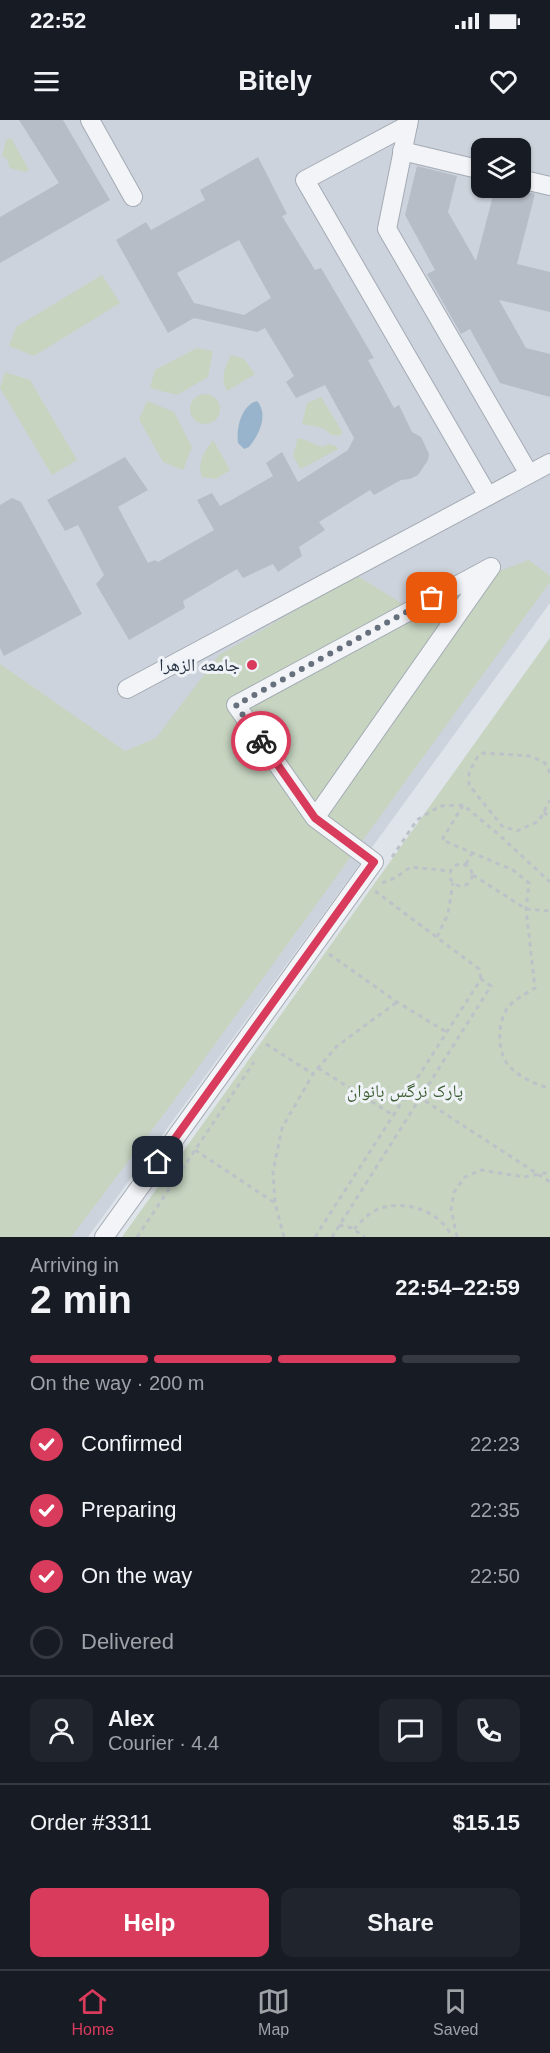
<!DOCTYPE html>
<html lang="en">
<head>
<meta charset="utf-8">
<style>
	:root { --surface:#171b24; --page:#20242c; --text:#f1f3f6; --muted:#9ea1a6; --line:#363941; --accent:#d83b5b }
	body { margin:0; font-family:Helvetica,"Noto Naskh Arabic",sans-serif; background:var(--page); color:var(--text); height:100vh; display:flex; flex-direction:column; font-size:22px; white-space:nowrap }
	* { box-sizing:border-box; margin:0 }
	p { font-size:20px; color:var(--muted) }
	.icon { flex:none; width:33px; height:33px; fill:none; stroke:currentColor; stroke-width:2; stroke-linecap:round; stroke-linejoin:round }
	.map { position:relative; height:1117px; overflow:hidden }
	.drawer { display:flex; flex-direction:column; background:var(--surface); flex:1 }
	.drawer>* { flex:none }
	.buttons { position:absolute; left:471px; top:18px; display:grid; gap:12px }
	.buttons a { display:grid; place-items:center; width:60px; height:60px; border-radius:12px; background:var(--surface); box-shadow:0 2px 4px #0004; font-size:30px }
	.pin { position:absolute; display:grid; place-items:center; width:51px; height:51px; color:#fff; margin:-26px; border-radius:12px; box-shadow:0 3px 9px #0006 }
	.courier { position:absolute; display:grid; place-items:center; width:60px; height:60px; margin:-30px; border:4px solid #d83b5b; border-radius:50%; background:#fff; color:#222; box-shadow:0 2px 8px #0007 }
	.summary em { font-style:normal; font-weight:800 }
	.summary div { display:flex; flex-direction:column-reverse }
	.summary { display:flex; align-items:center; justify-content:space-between; height:102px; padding:0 30px }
	h1 { font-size:39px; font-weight:800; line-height:45px }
	.bar { display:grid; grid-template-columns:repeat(4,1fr); gap:9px 6px; align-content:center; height:72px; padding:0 30px }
	.bar i { height:8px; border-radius:4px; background:var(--line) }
	.bar .on { background:var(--accent) }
	.bar p { grid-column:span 4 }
	.line { display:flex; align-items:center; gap:15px; padding:0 30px; border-top:2px solid var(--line) }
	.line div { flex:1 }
	.round { display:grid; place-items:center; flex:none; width:63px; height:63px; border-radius:12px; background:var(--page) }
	ol { padding:0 30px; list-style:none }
	li { display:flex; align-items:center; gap:18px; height:66px }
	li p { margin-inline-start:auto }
	li .icon { padding:6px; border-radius:50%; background:var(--accent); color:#fff; stroke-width:4 }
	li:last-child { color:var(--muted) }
	li i { width:33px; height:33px; border:3px solid var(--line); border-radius:50% }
	.action { display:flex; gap:12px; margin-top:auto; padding:12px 30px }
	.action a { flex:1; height:69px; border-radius:12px; background:var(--accent); color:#fff; font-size:24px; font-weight:800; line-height:69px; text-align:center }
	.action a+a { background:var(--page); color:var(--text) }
	.status { display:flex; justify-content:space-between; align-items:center; height:42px; padding:0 30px; background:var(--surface); direction:ltr }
	.status svg { height:16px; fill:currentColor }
	header { display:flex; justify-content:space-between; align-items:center; height:78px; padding:0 30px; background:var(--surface); font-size:27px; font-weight:800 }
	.dock { display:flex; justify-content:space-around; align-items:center; height:84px; border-top:2px solid var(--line); background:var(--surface); font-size:16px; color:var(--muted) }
	.dock a { display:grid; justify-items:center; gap:3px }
	.dock .on { color:var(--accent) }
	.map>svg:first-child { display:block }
	.built { fill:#cdd3dc; fill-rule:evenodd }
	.green { fill:#c6d4c0 }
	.water { fill:#98b4cc }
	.building { fill:#b6bdc7; fill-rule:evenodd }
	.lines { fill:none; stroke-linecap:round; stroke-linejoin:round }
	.minor-casing { stroke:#a4abb4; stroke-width:20 }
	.path { stroke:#bdc2c8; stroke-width:3; stroke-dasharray:4.5 4.5; stroke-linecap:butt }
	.minor { stroke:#f2f4f7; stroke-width:18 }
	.done { stroke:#67707d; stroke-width:6; stroke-dasharray:0 10.8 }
	.route { stroke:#d83b5b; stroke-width:8 }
	.poi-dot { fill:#d83b5b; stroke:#eff3f7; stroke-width:2 }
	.labels { text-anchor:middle; stroke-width:6; stroke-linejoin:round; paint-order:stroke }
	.poi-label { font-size:18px; fill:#273242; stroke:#eff3f7; text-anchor:end }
	.park-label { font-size:18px; fill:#3e5f33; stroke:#eff3f7 }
</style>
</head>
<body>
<div class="status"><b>22:52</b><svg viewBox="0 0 49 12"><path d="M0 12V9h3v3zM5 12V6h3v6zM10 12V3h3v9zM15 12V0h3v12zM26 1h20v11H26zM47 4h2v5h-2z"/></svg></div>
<header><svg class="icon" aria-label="menu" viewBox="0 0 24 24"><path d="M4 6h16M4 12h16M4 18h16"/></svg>Bitely<svg class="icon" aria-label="heart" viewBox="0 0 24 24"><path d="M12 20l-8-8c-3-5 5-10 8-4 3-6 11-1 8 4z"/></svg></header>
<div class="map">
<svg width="550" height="1117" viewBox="0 0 550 1117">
	<rect width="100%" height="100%" fill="#dfe4ea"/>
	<path class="built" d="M0,0H550V483L88,1117H0ZM482,28H520V68H482Z"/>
	<g class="green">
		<polygon points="11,18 29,50 25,52 10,48 7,39 2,36 6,20"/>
		<polygon points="102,155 120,183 34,236 9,226 16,207"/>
		<polygon points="197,228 213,231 208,257 177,275 150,268 155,250"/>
		<path d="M231,235L244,239L255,254L227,271C220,258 225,248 231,235Z"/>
		<polygon points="5,252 30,260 77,340 52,355 0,268"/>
		<circle cx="205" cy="289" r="15"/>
		<path d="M321,277L343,313L338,316L331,315C323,305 314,307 302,304L307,283Z"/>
		<polygon points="147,281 174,292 192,327 183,350 163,342 139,299"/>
		<path d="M298,318C308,320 314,325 323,327L329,324L336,326L338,329L301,349L293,336Z"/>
		<path d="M213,320L230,350L216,359L202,357C197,341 204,333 213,320Z"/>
		<polygon points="529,440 550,456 550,462 173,982 71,1117 0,1117 0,544 125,631 156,618 219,535 356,455 406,486"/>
		<polygon points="550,518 550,1117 122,1117"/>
	</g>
	<path class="water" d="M257,281C269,294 259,315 249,327L244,329L238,323C236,308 241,286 257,281Z"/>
	<g class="building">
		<polygon points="19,0 63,0 110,80 0,143 0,97 59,63"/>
		<path d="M258,37L287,94L282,96L315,150L321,148L374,238L368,240L394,288L399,285L412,312L421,317L429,334L428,340L418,355L410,359L401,360L374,375L370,370L319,402L325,410L299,427L302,436L278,452L273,444L243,458L237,449L183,481L185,488L129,520L96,464L104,455L78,405L65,411L47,380L125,337L148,370L118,387L148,443L155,440L158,442L214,410L197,380L212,373L220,386L235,378L273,356L266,343L282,332L298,362L348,330L354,318L325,265L296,278L286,262L294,256L265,208L257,212L194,198L168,213L116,120L146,102L151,110L205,80L200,70ZM239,120L271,178L244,195L194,183L177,153Z"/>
		<polygon points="417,46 457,56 448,92 476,141 495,68 513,68 535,74 517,144 550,152 550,192 499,180 526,228 550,234 550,277 500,263 470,209 461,214 449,193 427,154 435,150 405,95"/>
		<polygon points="12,378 21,382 82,494 4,536 0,528 0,385"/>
	</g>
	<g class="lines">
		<g class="minor-casing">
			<g id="minor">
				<polyline points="90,0 133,77"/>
				<polyline points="409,0 387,109 529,354"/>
				<polyline points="408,5 305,60 488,376"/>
				<polyline points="402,31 482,50"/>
				<polyline points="520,59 550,66"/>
				<polyline points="127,569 550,343"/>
				<polyline points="104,1117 374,742 315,698 236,585 491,447 315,698"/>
			</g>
		</g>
		<g class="path">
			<polyline points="550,653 545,643 531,636 483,633 478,636 469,652 469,665 502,706 517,711 539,701 550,680"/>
			<path d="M463,685L442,720L513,750L529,763L526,789L535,868C527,873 514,880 508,887C498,901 497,927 506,942C515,955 535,965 550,968"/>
			<polyline points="544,692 550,698"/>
			<polyline points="392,737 417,700 440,686 463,685 497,713 550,762"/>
			<circle cx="461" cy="755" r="11"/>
			<polyline points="466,744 472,733"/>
			<polyline points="473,755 526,789 550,791"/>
			<polyline points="382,763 395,758 411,747 450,751"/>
			<polyline points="375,771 479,849 481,859"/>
			<polyline points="437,817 448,794 453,763"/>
			<polyline points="329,834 397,882 448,913"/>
			<polyline points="266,924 313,954"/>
			<polyline points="318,948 393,995"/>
			<polyline points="410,971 550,1062"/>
			<polyline points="195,1030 275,1083"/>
			<polyline points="339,1105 352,1108 365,1117"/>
			<path d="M354,1109C359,1104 365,1097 371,1093C397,1076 440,1089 452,1117"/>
			<polyline points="137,1117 254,942"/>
			<polyline points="284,1117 275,1083 273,1052 282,1008 313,954 337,926 397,882"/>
			<polyline points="315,1117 481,859 491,866 332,1117"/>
			<polyline points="457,1117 451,1089 454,1072 465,1057 481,1050 524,1057 550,1052"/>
		</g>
		<use href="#minor" class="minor"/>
	</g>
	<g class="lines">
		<polyline class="done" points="261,621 236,585 432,478"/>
		<polyline class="route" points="158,1042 374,742 315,698 261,621"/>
	</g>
	<circle class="poi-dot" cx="252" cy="545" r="6"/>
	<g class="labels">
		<g class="poi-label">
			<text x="240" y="551">جامعه الزهرا</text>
		</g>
		<g class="park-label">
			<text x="405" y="977">پارک نرگس بانوان</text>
		</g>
	</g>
</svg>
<div class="buttons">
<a><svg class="icon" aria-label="layers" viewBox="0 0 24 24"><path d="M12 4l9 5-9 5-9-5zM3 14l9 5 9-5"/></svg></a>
</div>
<div class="pin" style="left:432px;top:478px;background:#ea580c"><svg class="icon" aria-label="bag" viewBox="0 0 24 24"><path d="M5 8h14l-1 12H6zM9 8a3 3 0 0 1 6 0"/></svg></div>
<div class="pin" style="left:158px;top:1042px;background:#1f2937"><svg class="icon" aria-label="home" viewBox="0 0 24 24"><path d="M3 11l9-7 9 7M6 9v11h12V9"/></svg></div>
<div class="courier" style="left:261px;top:621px"><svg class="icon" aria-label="bike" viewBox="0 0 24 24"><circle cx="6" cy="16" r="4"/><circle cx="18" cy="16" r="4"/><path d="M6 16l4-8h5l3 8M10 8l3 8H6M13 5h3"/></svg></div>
</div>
<section class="drawer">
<div class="summary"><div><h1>2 min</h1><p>Arriving in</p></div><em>22:54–22:59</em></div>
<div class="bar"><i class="on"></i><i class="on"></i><i class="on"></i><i></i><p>On the way · 200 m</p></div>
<ol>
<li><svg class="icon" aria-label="check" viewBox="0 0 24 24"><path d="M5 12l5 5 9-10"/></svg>Confirmed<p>22:23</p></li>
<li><svg class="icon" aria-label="check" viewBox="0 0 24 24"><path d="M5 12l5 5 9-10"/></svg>Preparing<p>22:35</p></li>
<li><svg class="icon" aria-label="check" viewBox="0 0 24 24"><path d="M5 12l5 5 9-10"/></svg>On the way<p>22:50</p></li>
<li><i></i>Delivered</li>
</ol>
<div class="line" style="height:108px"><a class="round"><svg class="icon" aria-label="person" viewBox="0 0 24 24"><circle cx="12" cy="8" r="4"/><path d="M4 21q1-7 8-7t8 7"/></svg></a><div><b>Alex</b><p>Courier · 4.4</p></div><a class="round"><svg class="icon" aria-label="chat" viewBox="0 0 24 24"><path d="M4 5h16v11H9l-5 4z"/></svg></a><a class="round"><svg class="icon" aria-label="phone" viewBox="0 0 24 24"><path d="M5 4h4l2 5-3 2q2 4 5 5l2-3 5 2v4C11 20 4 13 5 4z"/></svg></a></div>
<div class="line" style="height:78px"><div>Order #3311</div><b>$15.15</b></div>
<div class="action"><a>Help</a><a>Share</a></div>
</section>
<nav class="dock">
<a class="on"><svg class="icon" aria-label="home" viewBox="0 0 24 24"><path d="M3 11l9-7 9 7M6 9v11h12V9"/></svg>Home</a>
<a><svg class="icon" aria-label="map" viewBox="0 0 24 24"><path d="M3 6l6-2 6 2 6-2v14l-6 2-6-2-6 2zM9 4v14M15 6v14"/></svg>Map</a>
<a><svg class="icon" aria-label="saved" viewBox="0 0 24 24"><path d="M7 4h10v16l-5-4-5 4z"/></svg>Saved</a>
</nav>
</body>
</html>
